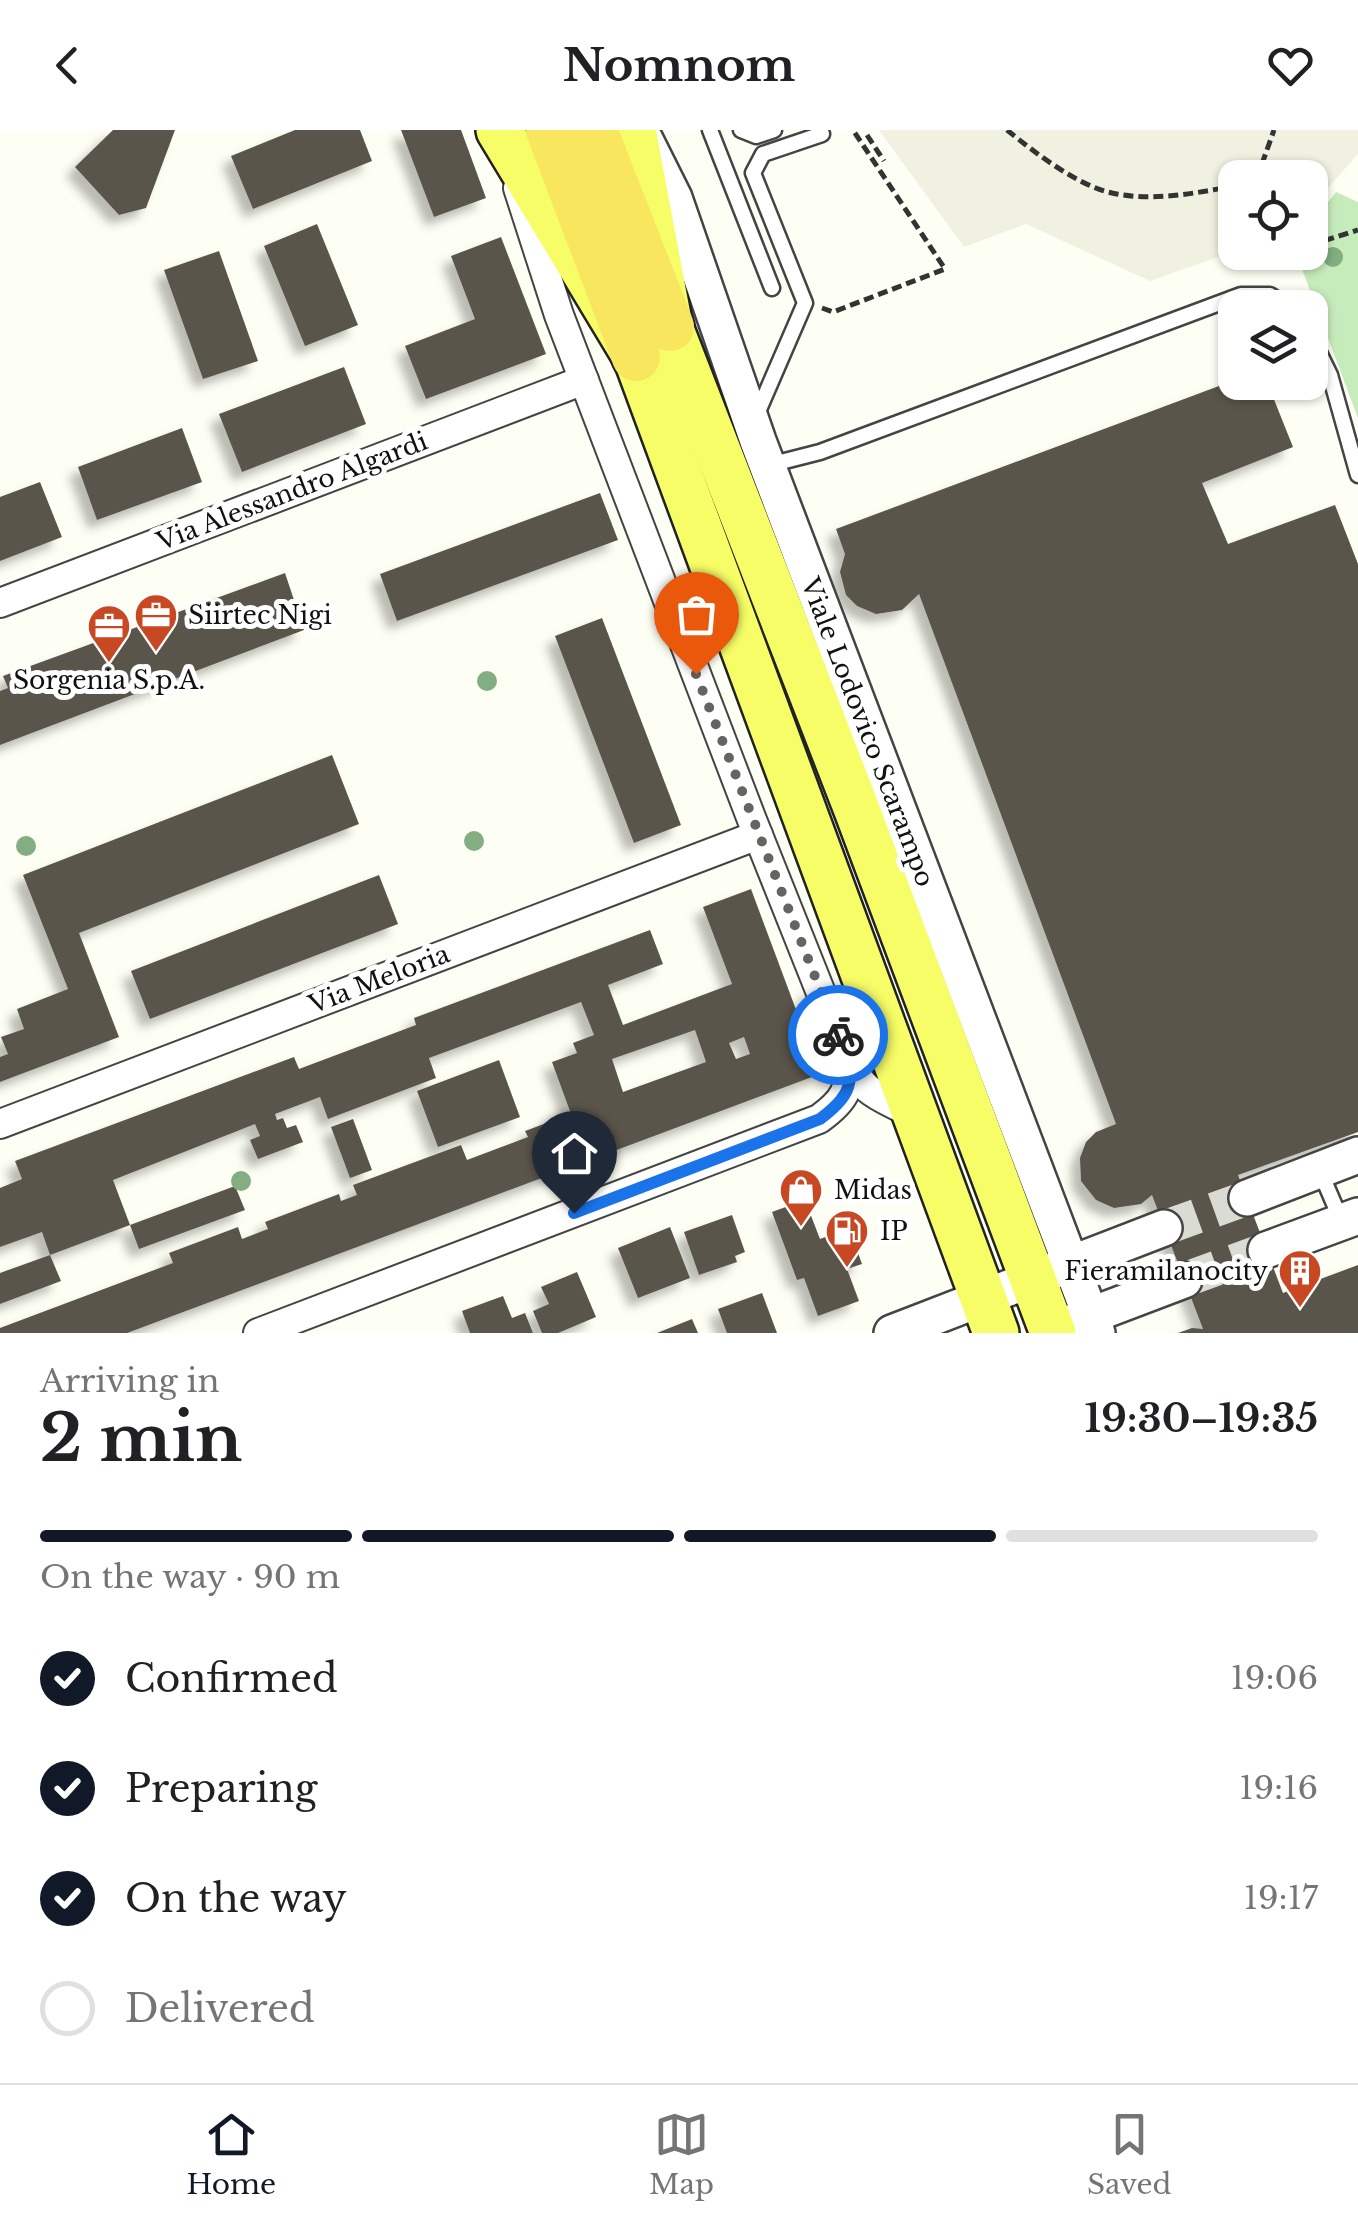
<!DOCTYPE html>
<html lang="en">
<head>
<meta charset="utf-8">
<style>
	:root { --surface:#fff; --page:#f2f2f2; --text:#202124; --muted:#757577; --line:#e0e0e0; --accent:#111827 }
	body { margin:0; font-family:"Libre Baskerville",serif; background:var(--page); color:var(--text); height:100vh; display:flex; flex-direction:column; font-size:38px; white-space:nowrap }
	* { box-sizing:border-box; margin:0 }
	p { font-size:32px; color:var(--muted) }
	.icon { flex:none; width:55px; height:55px; fill:none; stroke:currentColor; stroke-width:2; stroke-linecap:round; stroke-linejoin:round }
	.map { position:relative; height:1203px; overflow:hidden }
	.panel { display:flex; flex-direction:column; background:var(--surface); flex:1 }
	.panel>* { flex:none }
	.fabs { position:absolute; left:1218px; top:30px; display:grid; gap:20px }
	.fabs a { display:grid; place-items:center; width:110px; height:110px; border-radius:20px; background:var(--surface); box-shadow:0 2px 8px #0004; font-size:50px }
	.pin { position:absolute; display:grid; place-items:center; width:85px; height:85px; color:#fff; margin:-102px -42px; border-radius:50% 50% 50% 0; rotate:-45deg; box-shadow:0 0 10px #0007 }
	.pin .icon { rotate:45deg }
	.courier { position:absolute; display:grid; place-items:center; width:100px; height:100px; margin:-50px; border:8px solid #1a73e8; border-radius:50%; background:#fff; color:#222; box-shadow:0 2px 12px #0007 }
	.headline em { font-style:normal; font-weight:800 }
	.headline div { display:flex; flex-direction:column-reverse }
	.headline { display:flex; align-items:center; justify-content:space-between; height:170px; padding:0 40px }
	h1 { font-size:65px; font-weight:800; line-height:75px }
	.bar { display:grid; grid-template-columns:repeat(4,1fr); gap:15px 10px; align-content:center; height:120px; padding:0 40px }
	.bar i { height:12px; border-radius:8px; background:var(--line) }
	.bar .selected { background:var(--accent) }
	.bar p { grid-column:span 4 }
	ol { padding:0 40px; list-style:none }
	li { display:flex; align-items:center; gap:30px; height:110px }
	li p { margin-inline-start:auto }
	li .icon { padding:10px; border-radius:50%; background:var(--accent); color:#fff; stroke-width:4 }
	li:last-child { color:var(--muted) }
	li i { width:55px; height:55px; border:5px solid var(--line); border-radius:50% }
	header { display:flex; justify-content:space-between; align-items:center; height:130px; padding:0 40px; background:var(--surface); font-size:45px; font-weight:800 }
	.dock { display:flex; justify-content:space-around; align-items:center; height:140px; border-top:2px solid var(--line); background:var(--surface); font-size:28px; color:var(--muted) }
	.dock a { display:grid; justify-items:center; gap:5px }
	.dock .selected { color:var(--accent) }
	.map>svg:first-child { display:block }
	.green { fill:#c7ecbb }
	.plaza { fill:#f1f1e1 }
	.building { fill:#5a554c; fill-rule:evenodd; filter:url(#shadow) }
	.lines { fill:none; stroke-linecap:round; stroke-linejoin:round }
	.tertiary-tunnel { stroke:#dadbd2; stroke-width:35; stroke-dasharray:35 18; stroke-linecap:butt }
	.service-casing { stroke:#444; stroke-width:19 }
	.pedestrian-casing { stroke:#444; stroke-width:25 }
	.minor-casing { stroke:#444; stroke-width:32 }
	.tertiary-casing { stroke:#444; stroke-width:40 }
	.primary-casing { stroke:#222; stroke-width:50 }
	.trunk-casing { stroke:#222; stroke-width:52 }
	.path { stroke:#333; stroke-width:5; stroke-dasharray:10 5; stroke-linecap:butt }
	.service { stroke:#fff; stroke-width:14 }
	.pedestrian { stroke:#fff; stroke-width:20 }
	.minor { stroke:#fff; stroke-width:28 }
	.tertiary { stroke:#fff; stroke-width:35 }
	.primary { stroke:#f7fd66; stroke-width:45 }
	.trunk { stroke:#f8e65f; stroke-width:48 }
	.tree { fill:#82ae81 }
	.done { stroke:#646460; stroke-width:10; stroke-dasharray:0 18 }
	.route { stroke:#1a73e8; stroke-width:12 }
	.labels { text-anchor:middle; stroke-width:10; stroke-linejoin:round; paint-order:stroke }
	.street-label { font-size:25px; fill:#111; stroke:#fff }
	.poi-label { font-size:25px; fill:#111; stroke:#fff; text-anchor:start }
</style>
</head>
<body>
<header><svg class="icon" aria-label="back" viewBox="0 0 24 24"><path d="M15 5l-7 7 7 7"/></svg>Nomnom<svg class="icon" aria-label="heart" viewBox="0 0 24 24"><path d="M12 20l-8-8c-3-5 5-10 8-4 3-6 11-1 8 4z"/></svg></header>
<div class="map">
<svg width="1358" height="1203" viewBox="0 0 1358 1203">
	<defs>
		<filter id="shadow"><feDropShadow dx="-9" dy="9" stdDeviation="5" flood-color="#0004"/></filter>
	</defs>
	<rect width="100%" height="100%" fill="#fefff4"/>
	<polygon class="green" points="1336,62 1358,72 1358,288 1296,123 1310,122 1310,95"/>
	<polygon class="plaza" points="879,0 1358,0 1358,24 1310,78 1310,48 1235,48 1235,121 1150,151 1026,94 964,117"/>
	<g class="building">
		<polygon points="113,0 175,0 146,78 119,85 75,37"/>
		<polygon points="295,0 360,0 372,31 253,79 231,26"/>
		<polygon points="401,0 461,0 486,68 434,87"/>
		<polygon points="317,94 358,195 305,216 264,116"/>
		<polygon points="501,107 546,224 426,269 405,216 475,189 451,126"/>
		<polygon points="219,121 258,231 203,249 164,140"/>
		<polygon points="344,237 366,294 242,342 219,284"/>
		<polygon points="1235,250 1267,252 1293,317 1202,353 1228,414 1335,375 1358,434 1358,1002 1238,1045 1283,1163 1358,1135 1358,1203 1178,1203 1192,1198 1203,1199 1152,1065 1141,1074 1114,1078 1096,1070 1081,1051 1080,1028 1086,1012 1096,1002 1116,994 919,464 902,480 876,484 857,476 846,465 840,442 845,424 836,399"/>
		<polygon points="182,298 202,352 97,390 78,337"/>
		<polygon points="40,352 62,407 0,431 0,367"/>
		<polygon points="600,363 618,410 397,491 380,444"/>
		<polygon points="285,443 304,500 0,615 0,561 8,558 3,546"/>
		<polygon points="602,488 681,695 634,713 555,506"/>
		<polygon points="332,625 359,694 79,803 119,907 0,952 0,927 8,924 1,907 24,899 17,879 68,859 23,745"/>
		<polygon points="379,745 398,794 150,889 131,841"/>
		<path d="M751,759L820,944L127,1203H0V1198L173,1133L169,1123L238,1097L242,1109L268,1099L265,1092L339,1064L341,1071L357,1065L353,1055L461,1015L467,1030L528,1007L525,1001L571,984L552,932L577,923L573,913L594,905L581,872L429,928L436,948L328,989L320,967L275,984L277,990L283,988L287,998L296,995L303,1012L258,1029L250,1010L260,1006L255,994L113,1050L130,1095L50,1125L42,1102L0,1117V1058L22,1049L15,1031L294,927L299,939L416,895L414,888L650,800L663,834L608,855L623,895L732,854L703,777ZM695,900L706,932L623,962L612,929ZM744,907L750,924L736,929L729,913Z"/>
		<polygon points="499,930 520,987 438,1017 417,961"/>
		<polygon points="353,989 372,1040 350,1048 331,997"/>
		<polygon points="235,1056 245,1080 139,1119 130,1095"/>
		<polygon points="805,1070 820,1109 849,1098 862,1134 847,1139 859,1171 818,1186 804,1148 797,1150 772,1082"/>
		<polygon points="732,1085 745,1122 735,1126 737,1132 699,1145 684,1102"/>
		<polygon points="670,1097 690,1148 638,1168 618,1118"/>
		<polygon points="50,1125 61,1151 0,1174 0,1143"/>
		<polygon points="577,1142 596,1187 558,1203 542,1203 533,1181 549,1174 541,1157"/>
		<polygon points="762,1163 777,1203 727,1203 718,1179"/>
		<polygon points="503,1166 512,1188 525,1183 533,1203 470,1203 462,1181"/>
		<polygon points="692,1189 698,1203 657,1203"/>
	</g>
	<g class="lines">
		<g class="tertiary-tunnel">
			<polyline points="1164,1098 1247,1068"/>
			<polyline points="1184,1150 1266,1120"/>
		</g>
		<g class="service-casing">
			<g id="service">
				<polyline points="710,0 772,158"/>
				<polyline points="741,0 756,6 774,0"/>
				<polyline points="1310,204 1330,245 1358,345"/>
				<polyline points="757,284 805,173 753,43 763,24 822,4"/>
				<polyline points="769,335 820,322 1241,165 1270,165 1290,178"/>
				<polyline points="1320,1041 1341,1090"/>
			</g>
		</g>
		<g class="pedestrian-casing">
			<polyline id="pedestrian" points="1275,122 1276,126"/>
		</g>
		<g class="minor-casing">
			<g id="minor">
				<polyline points="0,473 584,250"/>
				<path d="M848,929C862,965 883,967 915,985"/>
				<polyline points="0,994 758,705"/>
				<path d="M258,1203L819,989C844,971 852,959 847,928L752,690L559,185L518,58"/>
			</g>
		</g>
		<g class="tertiary-casing">
			<g id="tertiary">
				<polyline points="645,10 674,68 758,311 1097,1203"/>
				<polyline points="1247,1068 1358,1025"/>
				<polyline points="1266,1120 1358,1086"/>
				<polyline points="1068,1194 1184,1150"/>
				<polyline points="892,1203 1164,1098"/>
			</g>
		</g>
		<g class="primary-casing">
			<g id="primary">
				<polyline points="499,0 636,227 996,1203"/>
				<polyline points="633,0 670,197 857,680 1053,1203"/>
			</g>
		</g>
		<g class="trunk-casing">
			<g id="trunk">
				<polyline points="550,0 636,227"/>
				<polyline points="593,0 670,197"/>
			</g>
		</g>
		<g class="path">
			<path d="M1007,0C1034,22 1078,56 1112,63C1153,72 1195,63 1235,56"/>
			<polyline points="867,5 884,31"/>
			<polyline points="1257,48 1274,0"/>
			<polyline points="1310,115 1358,100"/>
			<polyline points="822,178 833,182 945,139 853,0"/>
		</g>
		<use href="#service" class="service"/>
		<use href="#pedestrian" class="pedestrian"/>
		<use href="#minor" class="minor"/>
		<use href="#tertiary" class="tertiary"/>
		<use href="#primary" class="primary"/>
		<use href="#trunk" class="trunk"/>
	</g>
	<g class="tree">
		<circle cx="1333" cy="127" r="10"/>
		<circle cx="487" cy="551" r="10"/>
		<circle cx="474" cy="711" r="10"/>
		<circle cx="26" cy="716" r="10"/>
		<circle cx="241" cy="1051" r="10"/>
	</g>
	<g class="lines">
		<polyline class="done" points="696,544 838,905"/>
		<path class="route" d="M574,1083L820,989C857,961 855,947 838,905"/>
	</g>
	<defs>
		<g id="office-pin" transform="scale(2.25)"><path d="M0 17L-7.5 6A9.5 9.5 0 1 1 7.5 6Z" fill="#c74822" stroke="#fff"/><path d="M-6-3h4V-5.5h4V-3h4V5H-6ZM-1-4.5V-3h2v-1.5ZM-6 0V1H6V0Z" fill="#fff"/></g>
		<g id="shop-pin" transform="scale(2.25)"><path d="M0 17L-7.5 6A9.5 9.5 0 1 1 7.5 6Z" fill="#c74822" stroke="#fff"/><path d="M-5-2.5h2.3a2.7 3.5 0 0 1 5.4 0H5L5.5 6h-11ZM-1.5-2.5h3a1.5 2.3 0 0 0-3 0Z" fill="#fff"/></g>
		<g id="fuel-pin" transform="scale(2.25)"><path d="M0 17L-7.5 6A9.5 9.5 0 1 1 7.5 6Z" fill="#c74822" stroke="#fff"/><path d="M-5.5-6h7V0h2V4h1.3V-2.5L3-4.5l.8-.8L6-3V5H2.5V1h-1V6h-7ZM-4.2-4.7v3.2H.2V-4.7Z" fill="#fff"/></g>
		<g id="building-pin" transform="scale(2.25)"><path d="M0 17L-7.5 6A9.5 9.5 0 1 1 7.5 6Z" fill="#c74822" stroke="#fff"/><path d="M-4-6H4V6H1V3H-1V6H-4ZM-2.5-4.3h1.7v1.8h-1.7ZM.8-4.3h1.7v1.8H.8ZM-2.5-1h1.7V.8h-1.7ZM.8-1h1.7V.8H.8Z" fill="#fff"/></g>
	</defs>
	<g fill-rule="evenodd">
		<use href="#office-pin" x="156" y="485"/>
		<use href="#office-pin" x="109" y="496"/>
		<use href="#shop-pin" x="801" y="1060"/>
		<use href="#fuel-pin" x="847" y="1101"/>
		<use href="#building-pin" x="1300" y="1141"/>
	</g>
	<g class="labels">
		<g class="street-label">
			<text transform="translate(292 361) rotate(-21)" y="9">Via Alessandro Algardi</text>
			<text transform="translate(868 602) rotate(69)" y="9">Viale Lodovico Scarampo</text>
			<text transform="translate(379 849) rotate(-21)" y="9">Via Meloria</text>
		</g>
		<g class="poi-label">
			<text x="188" y="494">Siirtec Nigi</text>
			<text x="109" y="559" text-anchor="middle">Sorgenia S.p.A.</text>
			<text x="834" y="1069">Midas</text>
			<text x="880" y="1110">IP</text>
			<text x="1268" y="1150" text-anchor="end">Fieramilanocity</text>
		</g>
	</g>
</svg>
<div class="fabs">
<a><svg class="icon" aria-label="locate" viewBox="0 0 24 24"><circle cx="12" cy="12" r="6"/><path d="M12 2v4M12 18v4M2 12h4M18 12h4"/></svg></a>
<a><svg class="icon" aria-label="layers" viewBox="0 0 24 24"><path d="M12 4l9 5-9 5-9-5zM3 14l9 5 9-5"/></svg></a>
</div>
<div class="pin" style="left:696px;top:544px;background:#ea580c"><svg class="icon" aria-label="bag" viewBox="0 0 24 24"><path d="M5 8h14l-1 12H6zM9 8a3 3 0 0 1 6 0"/></svg></div>
<div class="pin" style="left:574px;top:1083px;background:#1f2937"><svg class="icon" aria-label="home" viewBox="0 0 24 24"><path d="M3 11l9-7 9 7M6 9v11h12V9"/></svg></div>
<div class="courier" style="left:838px;top:905px"><svg class="icon" aria-label="bike" viewBox="0 0 24 24"><circle cx="6" cy="16" r="4"/><circle cx="18" cy="16" r="4"/><path d="M6 16l4-8h5l3 8M10 8l3 8H6M13 5h3"/></svg></div>
</div>
<section class="panel">
<div class="headline"><div><h1>2 min</h1><p>Arriving in</p></div><em>19:30–19:35</em></div>
<div class="bar"><i class="selected"></i><i class="selected"></i><i class="selected"></i><i></i><p>On the way · 90 m</p></div>
<ol>
<li><svg class="icon" aria-label="check" viewBox="0 0 24 24"><path d="M5 12l5 5 9-10"/></svg>Confirmed<p>19:06</p></li>
<li><svg class="icon" aria-label="check" viewBox="0 0 24 24"><path d="M5 12l5 5 9-10"/></svg>Preparing<p>19:16</p></li>
<li><svg class="icon" aria-label="check" viewBox="0 0 24 24"><path d="M5 12l5 5 9-10"/></svg>On the way<p>19:17</p></li>
<li><i></i>Delivered</li>
</ol>
</section>
<nav class="dock">
<a class="selected"><svg class="icon" aria-label="home" viewBox="0 0 24 24"><path d="M3 11l9-7 9 7M6 9v11h12V9"/></svg>Home</a>
<a><svg class="icon" aria-label="map" viewBox="0 0 24 24"><path d="M3 6l6-2 6 2 6-2v14l-6 2-6-2-6 2zM9 4v14M15 6v14"/></svg>Map</a>
<a><svg class="icon" aria-label="saved" viewBox="0 0 24 24"><path d="M7 4h10v16l-5-4-5 4z"/></svg>Saved</a>
</nav>
</body>
</html>
